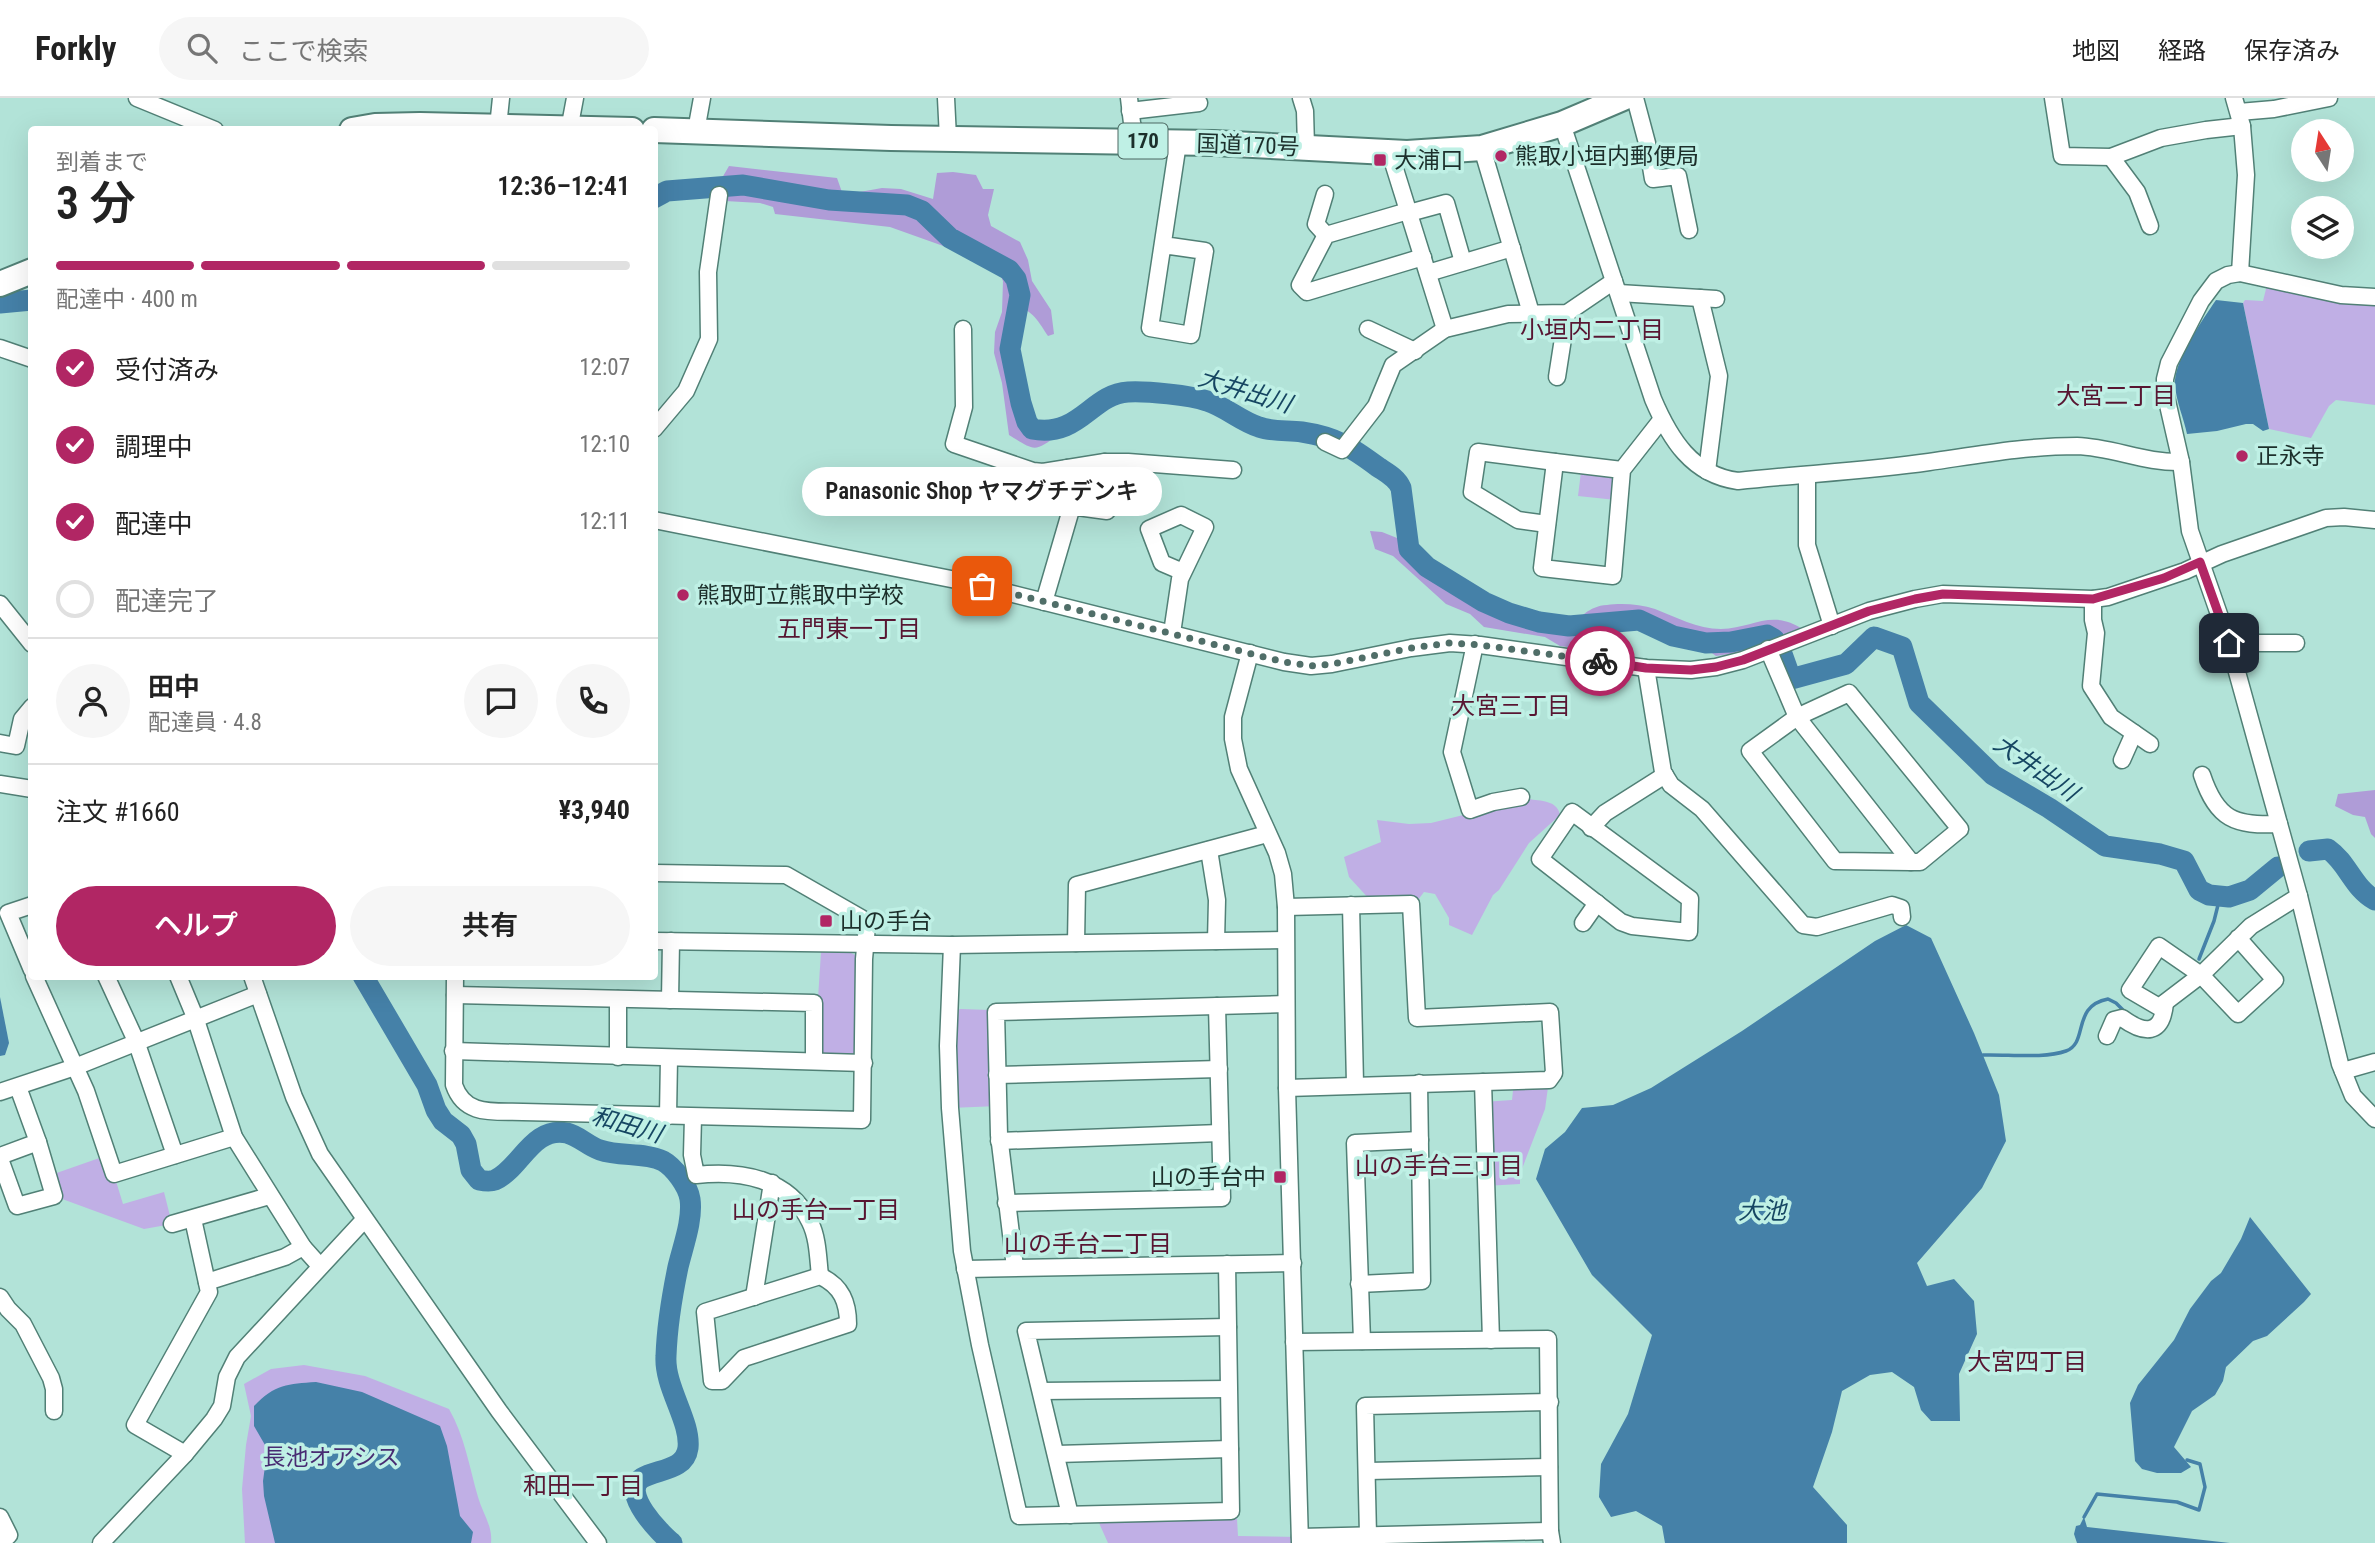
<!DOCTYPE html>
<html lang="ja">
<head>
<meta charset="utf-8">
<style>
	:root { --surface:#fff; --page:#f6f6f6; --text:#222; --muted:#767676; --line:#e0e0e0; --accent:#b12664 }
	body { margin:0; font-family:"Roboto Condensed","Noto Sans JP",sans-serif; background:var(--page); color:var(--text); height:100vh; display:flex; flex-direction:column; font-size:26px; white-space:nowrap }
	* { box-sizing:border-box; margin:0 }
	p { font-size:23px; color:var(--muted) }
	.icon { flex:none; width:38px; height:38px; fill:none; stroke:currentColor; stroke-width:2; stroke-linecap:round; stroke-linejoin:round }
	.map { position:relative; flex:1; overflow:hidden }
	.drawer { position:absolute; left:28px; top:28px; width:630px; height:854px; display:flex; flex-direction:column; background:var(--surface); border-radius:7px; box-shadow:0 7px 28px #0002 }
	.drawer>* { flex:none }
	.needle { width:46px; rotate:348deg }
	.buttons { position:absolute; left:2291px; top:21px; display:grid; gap:14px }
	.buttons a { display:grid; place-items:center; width:63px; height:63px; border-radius:50%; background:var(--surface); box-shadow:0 7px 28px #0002; font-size:35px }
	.pin { position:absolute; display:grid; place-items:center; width:60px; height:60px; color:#fff; margin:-30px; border-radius:14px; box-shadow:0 4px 10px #0006 }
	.courier { position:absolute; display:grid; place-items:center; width:70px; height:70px; margin:-35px; border:5px solid #b12664; border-radius:50%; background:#fff; color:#222; box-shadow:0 2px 9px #0007 }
	.bubble { position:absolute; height:49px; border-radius:24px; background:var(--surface); box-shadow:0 7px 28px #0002; font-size:23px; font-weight:600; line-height:49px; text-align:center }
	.overview em { font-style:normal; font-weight:600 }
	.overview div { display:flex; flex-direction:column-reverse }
	.overview { display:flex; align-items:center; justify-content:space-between; height:119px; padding:0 28px }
	h1 { font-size:46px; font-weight:600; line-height:52px }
	.bar { display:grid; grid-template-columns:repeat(4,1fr); gap:10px 7px; align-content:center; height:84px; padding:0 28px }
	.bar i { height:9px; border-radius:5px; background:var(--line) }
	.bar .current { background:var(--accent) }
	.bar p { grid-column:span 4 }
	.line { display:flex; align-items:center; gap:18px; padding:0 28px; border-top:2px solid var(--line) }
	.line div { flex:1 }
	.round { display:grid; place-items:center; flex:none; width:74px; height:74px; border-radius:37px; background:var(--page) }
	ol { padding:0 28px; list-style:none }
	li { display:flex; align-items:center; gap:21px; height:77px }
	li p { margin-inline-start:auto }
	li .icon { padding:7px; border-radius:50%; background:var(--accent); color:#fff; stroke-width:4 }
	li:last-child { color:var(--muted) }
	li i { width:38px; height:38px; border:4px solid var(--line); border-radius:50% }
	.action { display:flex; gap:14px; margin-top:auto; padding:14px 28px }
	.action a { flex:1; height:80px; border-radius:42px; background:var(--accent); color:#fff; font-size:28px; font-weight:600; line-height:80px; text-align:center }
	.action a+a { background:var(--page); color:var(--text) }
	header { display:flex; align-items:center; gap:42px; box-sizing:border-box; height:98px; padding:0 35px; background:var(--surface); border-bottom:2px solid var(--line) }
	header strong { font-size:33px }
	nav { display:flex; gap:38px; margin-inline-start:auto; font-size:24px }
	.search { width:490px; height:63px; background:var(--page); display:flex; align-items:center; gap:18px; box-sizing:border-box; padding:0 24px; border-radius:38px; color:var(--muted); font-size:26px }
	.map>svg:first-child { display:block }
	.green { fill:#c0afe5 }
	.forest { fill:#af9cd7 }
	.water { fill:#4581a8 }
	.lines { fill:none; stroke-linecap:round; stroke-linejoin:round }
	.stream { stroke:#4581a8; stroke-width:3.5 }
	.river { stroke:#4581a8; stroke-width:21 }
	.minor-casing { stroke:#518076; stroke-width:19 }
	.highway-casing { stroke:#518076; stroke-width:28 }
	.minor { stroke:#fff; stroke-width:16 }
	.highway { stroke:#fff; stroke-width:24 }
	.done { stroke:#506e68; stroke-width:7; stroke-dasharray:0 12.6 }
	.route { stroke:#b12664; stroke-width:9 }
	.poi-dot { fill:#b12664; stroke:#bff0e5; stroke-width:2.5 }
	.labels { text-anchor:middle; stroke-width:7; stroke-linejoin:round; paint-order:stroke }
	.shield { fill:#bff0e5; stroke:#4d6963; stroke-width:2 }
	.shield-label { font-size:21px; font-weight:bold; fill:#1c2f2b }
	.street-label { font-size:23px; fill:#1c2f2b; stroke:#bff0e5 }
	.poi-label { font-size:23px; fill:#1c2f2b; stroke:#bff0e5; text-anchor:start }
	.park-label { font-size:23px; fill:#482c72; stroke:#bff0e5 }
	.neighbourhood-label { font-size:24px; fill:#581632; stroke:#bff0e5 }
	.water-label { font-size:24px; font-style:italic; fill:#164662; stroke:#bff0e5 }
</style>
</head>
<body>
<header>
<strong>Forkly</strong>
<div class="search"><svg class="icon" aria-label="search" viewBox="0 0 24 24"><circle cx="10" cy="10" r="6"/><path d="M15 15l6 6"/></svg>ここで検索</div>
<nav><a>地図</a><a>経路</a><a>保存済み</a></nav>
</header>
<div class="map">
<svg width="2375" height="1445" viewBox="0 0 2375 1445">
	<rect width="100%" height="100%" fill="#b2e3d8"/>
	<g class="green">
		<polygon points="2267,187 2375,206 2375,307 2336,302 2329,308 2311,340 2269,331 2243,205 2245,202 2263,203"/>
		<polygon points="1581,374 1613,378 1617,385 1616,402 1578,398"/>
		<path d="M1528,701C1541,703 1557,702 1560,717L1529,745L1499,792L1493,797L1472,837L1449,827V820L1435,796L1424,794L1418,802L1371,803L1349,779L1344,759L1381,744L1377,722L1409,726L1431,725Z"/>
		<polygon points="821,854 851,855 864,861 864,965 814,963"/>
		<polygon points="961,911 990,912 998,1008 950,1010 948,913"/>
		<polygon points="1549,982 1545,1011 1520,1076 1520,1086 1485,1088 1483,1004 1512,1002 1514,983"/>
		<polygon points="108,1057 123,1106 164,1094 172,1126 144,1131 54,1098 48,1078"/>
		<path d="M304,1267L365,1278L449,1311C465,1339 469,1368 478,1399C482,1414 493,1428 491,1445H245L242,1391L246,1347L251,1318L244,1286L271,1271Z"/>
		<polygon points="1231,1413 1237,1421 1238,1438 1300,1439 1300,1445 1108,1445 1095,1416"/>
	</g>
	<g class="forest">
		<path d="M729,68L837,80L843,97L882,90L901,91L933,101L937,75L953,74L976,77L983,91H994L988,117L991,128L1020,144L1028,162L1032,183L1051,212L1054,236L1048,238C1040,226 1031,209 1015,209C1012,226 1008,242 1009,259C1009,271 1022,327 1031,333C1038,338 1050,335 1058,333L1059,336C1034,355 1035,353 1009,337L1002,285L994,255L995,234L1002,214L1003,183L997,171L977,160L890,129L775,116L773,109L760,105L725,103L719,97L722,80Z"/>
		<path d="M1370,433L1382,434L1402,442C1418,475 1484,511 1518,521C1534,527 1550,529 1567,531C1581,520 1588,508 1607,507C1621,505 1640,506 1655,511C1676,519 1697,531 1721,531C1754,530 1772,510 1804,532L1748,555L1742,554L1716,558L1709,553L1685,550L1634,526L1628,531L1602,536L1597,553L1560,548L1545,539L1484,529L1470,516L1446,506L1393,458L1375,451Z"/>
		<polygon points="2375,692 2375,740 2371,736 2365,719 2353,717 2335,708 2338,696"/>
	</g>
	<g class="water">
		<path d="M2216,202L2243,205L2269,331L2263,333L2253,326H2246L2217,333L2187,336C2184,321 2176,303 2175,287C2173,264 2203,221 2216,202Z"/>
		<polygon points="1906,827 1931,840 1974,935 1999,997 2006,1043 1982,1090 1917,1165 1927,1188 1954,1181 1974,1203 1977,1236 1959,1276 1960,1323 1931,1323 1921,1312 1914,1289 1892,1274 1870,1277 1842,1293 1832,1334 1813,1389 1847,1427 1847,1445 1665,1445 1662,1428 1636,1413 1611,1419 1599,1399 1601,1366 1628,1316 1652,1237 1592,1177 1536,1081 1545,1051 1565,1034 1582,1010 1613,1007 1651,990 1742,933 1875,843"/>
		<polygon points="0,899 9,945 5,957 0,958"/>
		<polygon points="2250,1119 2311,1196 2304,1204 2267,1238 2253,1243 2226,1269 2223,1283 2215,1297 2192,1313 2174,1349 2191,1369 2181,1375 2157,1375 2142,1371 2135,1363 2130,1305 2138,1287 2174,1242 2190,1211 2211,1183 2221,1175 2241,1141"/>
		<path d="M316,1284L362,1294L440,1328L447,1348L460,1418L473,1434L471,1445H275L264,1398L263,1383L266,1361L265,1347L254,1328V1308C275,1286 288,1286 316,1284Z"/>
		<polygon points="2084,1419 2087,1429 2230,1445 2077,1445 2074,1436 2076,1428 2080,1427"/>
	</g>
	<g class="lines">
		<g class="stream">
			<polyline points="2199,861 2214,823 2220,799"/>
			<path d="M1983,957C2007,956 2044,961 2066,953C2089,945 2071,908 2108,901L2116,905L2126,915"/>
			<polyline points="2084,1419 2097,1396 2177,1404 2199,1412 2205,1389 2200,1366 2187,1362"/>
		</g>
		<g class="river">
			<path d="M654,100L667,93L743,87L829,102L907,107L922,113L950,140L1009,172L1016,181L1020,197L1010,251L1021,305L1027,324L1032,331C1080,340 1091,296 1128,294C1146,293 1190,297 1207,303C1226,309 1240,323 1259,329C1273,334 1288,332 1302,334C1336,339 1351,349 1378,369C1387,375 1397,380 1401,390L1409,451L1427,469L1484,504L1509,515L1539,524L1569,528L1639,522L1673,538L1706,545L1731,544L1767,537L1774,541"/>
			<polyline points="0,205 32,202"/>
			<polyline points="1781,553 1791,581 1846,566 1874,539 1902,549 1919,605 1993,677 2049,710 2105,748 2160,756 2184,763 2199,792 2209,797 2229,799 2250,792 2278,769"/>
			<path d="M2309,753L2328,751C2348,765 2353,790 2375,802"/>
			<path d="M363,878L427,987L436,1012L443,1023L461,1037L466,1046L471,1072L479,1082C484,1083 490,1084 495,1082C521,1070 532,1028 567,1035C579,1038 588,1048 600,1052C620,1059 644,1054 663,1063C674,1069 688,1088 690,1101C693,1122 683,1148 678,1169C672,1198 667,1229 666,1258C664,1289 691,1323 688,1350C685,1373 657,1371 642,1380C619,1394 661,1436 672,1445"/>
		</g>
		<g class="minor-casing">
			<g id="minor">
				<polyline points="137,0 215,32"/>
				<polyline points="946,0 948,40"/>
				<polyline points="1129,0 1132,25 1137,43"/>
				<polyline points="1301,0 1305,13 1306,49"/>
				<polyline points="1635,0 1647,45 1653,81 1678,78 1689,132"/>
				<polyline points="2053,0 2062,58 2111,59 2161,40 2206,32 2242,28"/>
				<polyline points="2234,0 2242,28 2246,77 2240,175"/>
				<polyline points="1130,13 1199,5"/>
				<polyline points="2239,14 2274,11 2329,0"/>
				<path d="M1562,26L1653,301C1670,341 1692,377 1738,383C1802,376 1866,373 1929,364C1978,357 2026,348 2077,348C2112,349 2145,365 2181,364"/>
				<polyline points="498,29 501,0"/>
				<polyline points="569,32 575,0"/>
				<polyline points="696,33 702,0"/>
				<polyline points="1482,50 1531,215"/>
				<polyline points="1390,55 1445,231"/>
				<polyline points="2111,59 2137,94 2150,128"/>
				<polyline points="1325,96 1316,126 1326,137"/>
				<polyline points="1408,113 1326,137 1300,187 1307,194 1423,159"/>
				<polyline points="1409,115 1446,105 1463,164"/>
				<polyline points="1163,147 1205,153 1191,237 1150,230 1178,45"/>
				<polyline points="1428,175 1512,150"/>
				<polyline points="1619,195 1716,201"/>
				<polyline points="2375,199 2341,197 2240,175 2228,177 2216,183 2201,203 2169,265 2165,281 2165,294 2181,364 2190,433 2229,545 2299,798 2340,966 2353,998 2375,1021"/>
				<polyline points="1700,200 1719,278 1707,373"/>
				<polyline points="963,231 964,309 954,346 1033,373 1043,374 1105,364 1128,364 1233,372"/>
				<polyline points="1368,231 1415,253"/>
				<polyline points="0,250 32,261"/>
				<polyline points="1557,279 1567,215"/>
				<polyline points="654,331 686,293 709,241 708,174 719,97"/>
				<polyline points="1325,344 1342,352 1376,308 1393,267 1445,231 1508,216 1567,215 1614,183"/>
				<polyline points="1622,372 1555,364 1542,470 1613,478 1622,372 1662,321"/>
				<polyline points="1807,377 1807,447 1832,528"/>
				<polyline points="1070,408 1107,413 1105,364"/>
				<polyline points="654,422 961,483 1284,564 1311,568 1332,566 1411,550 1450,545 1480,547 1646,570 1691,572 1716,569 1743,562 1869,513 1915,501 1943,496 2093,501 2108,499 2185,473 2222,456 2326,420 2344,419 2375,422"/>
				<polyline points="1547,426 1518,422 1472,394 1478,354 1555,364"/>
				<polyline points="2093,501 2093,522 2096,535 2091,588 2111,619 2150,646"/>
				<polyline points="1044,504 1070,415 1067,370"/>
				<polyline points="0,506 32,546"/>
				<polyline points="1172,535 1180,481 1205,429 1181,417 1149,431 1162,465 1183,474"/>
				<polyline points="2229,545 2296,545"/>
				<polyline points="1475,546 1452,654 1470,712 1493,704 1521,699"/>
				<polyline points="1768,551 1797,619 1750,653 1835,763 1911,764"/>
				<polyline points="1250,555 1233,619 1233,641 1239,671 1277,755 1283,776 1286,809 1287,990 1300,1445"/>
				<polyline points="1646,570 1663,674 1671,687 1702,711 1803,827 1817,829 1892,807 1901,810 1902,819"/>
				<polygon points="1849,595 1960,731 1920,764 1911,764 1797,619"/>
				<polyline points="0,645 16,648 22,621 32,609"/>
				<polyline points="2122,662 2134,635"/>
				<path d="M2202,677C2217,722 2235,728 2279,726"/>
				<polyline points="0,686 32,691"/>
				<polygon points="1572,714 1690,801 1689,834 1632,828 1621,824 1540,761"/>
				<polyline points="1591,730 1605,715 1665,677"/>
				<polyline points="1209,752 1217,802 1216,843"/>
				<polyline points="32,807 8,815 32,872"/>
				<polyline points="1351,807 1355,986"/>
				<polyline points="1286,809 1411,806 1417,920 1550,914 1554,975 1549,982 1287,990"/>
				<polyline points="1583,825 1597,805"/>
				<polyline points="2238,840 2275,882 2238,916 2201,877 2159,848 2130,892 2159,909 2201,877 2251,828 2299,798"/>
				<polyline points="654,843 952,847 1285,842"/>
				<polyline points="1076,845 1077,787 1267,736"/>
				<polyline points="952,847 948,948 950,1010 962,1153 980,1247 1019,1418 1231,1413 1227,1166"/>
				<polyline points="34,878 86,993 114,1076 234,1039"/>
				<polyline points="106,878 136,943 175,1057"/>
				<polyline points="178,878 195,919 234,1039 303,1149 320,1168"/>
				<polyline points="252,878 294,999 320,1056 499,1313 598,1445"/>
				<path d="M455,878L454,987C465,1019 494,1013 523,1014L862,1022L864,861L867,828L861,820L786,777L654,775"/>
				<polyline points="455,897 814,905 814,963"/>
				<polyline points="670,902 671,843"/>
				<path d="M2107,938L2114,922L2122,920C2144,936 2162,938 2165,905"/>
				<polyline points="453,953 864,965"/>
				<polyline points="618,959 618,901"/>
				<polyline points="2343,973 2375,964"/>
				<polyline points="997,977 1219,971"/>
				<polyline points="1483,984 1491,1242"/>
				<polyline points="0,994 75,969 258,896"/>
				<polyline points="668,1018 669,960"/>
				<path d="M693,1019L692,1057L696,1077C740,1072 789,1080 810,1124C818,1140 818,1160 820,1178"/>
				<polyline points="999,1043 1220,1035"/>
				<polyline points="0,1058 38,1044"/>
				<polyline points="0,1061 17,1108 54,1098 38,1044 18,989"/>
				<polyline points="1006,1105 1222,1100 1217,908"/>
				<polyline points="172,1126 269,1098"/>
				<polyline points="1015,1169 999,1037 996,914 1286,906"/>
				<polyline points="965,1171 1293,1165"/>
				<path d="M820,1178C842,1188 848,1205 848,1226L744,1260L722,1283H712L705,1214Z"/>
				<polyline points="207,1184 285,1159 303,1149"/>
				<polyline points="1359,1186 1422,1183 1419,985"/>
				<polyline points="0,1199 8,1211 23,1226 51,1280 54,1291 54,1313"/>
				<polyline points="754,1199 772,1085"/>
				<polyline points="1362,1243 1355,1045 1420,1042"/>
				<polyline points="1294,1244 1548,1241 1550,1433 1552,1445"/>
				<polyline points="1041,1293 1228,1291"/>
				<polyline points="185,1356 135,1327 209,1194 193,1121"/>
				<polyline points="1057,1356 1230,1351"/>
				<polyline points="1368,1373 1549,1369"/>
				<polyline points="1070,1417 1026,1233 1228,1229"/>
				<polyline points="0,1419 9,1437 1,1445"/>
				<polyline points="1368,1437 1365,1308 1550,1304"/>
				<polyline points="1300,1439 1550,1433"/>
				<polyline points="101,1445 185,1356 214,1321 222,1308 227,1279 237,1259 364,1122"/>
			</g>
		</g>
		<g class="highway-casing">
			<g id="highway">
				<polyline points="352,32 375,28 420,27 632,32"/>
				<polyline points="654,32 891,40 1214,45 1407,55 1482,50 1562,26 1623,0"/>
				<polyline points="0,186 32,173"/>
			</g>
		</g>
		<use href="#minor" class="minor"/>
		<use href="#highway" class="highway"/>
	</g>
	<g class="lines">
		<polyline class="done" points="982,488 1284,564 1311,568 1332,566 1411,550 1450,545 1480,547 1600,563"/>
		<polyline class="route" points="1600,563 1646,570 1691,572 1716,569 1743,562 1869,513 1915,501 1943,496 2093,501 2164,480 2200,464 2229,545"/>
	</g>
	<g class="poi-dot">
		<circle cx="1501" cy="58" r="7"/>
		<rect x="1373" y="55" width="14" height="14" rx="3.5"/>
		<circle cx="2242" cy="358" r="7"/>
		<circle cx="683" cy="497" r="7"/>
		<rect x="819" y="816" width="14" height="14" rx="3.5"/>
		<rect x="1273" y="1072" width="14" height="14" rx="3.5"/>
	</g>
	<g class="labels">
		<rect class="shield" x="1118.5" y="25.5" width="49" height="35" rx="5"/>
		<g class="shield-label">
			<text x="1143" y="50">170</text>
		</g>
		<g class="street-label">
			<text transform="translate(1248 47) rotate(2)" y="8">国道170号</text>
		</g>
		<g class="poi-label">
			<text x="1515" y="66">熊取小垣内郵便局</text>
			<text x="1394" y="70">大浦口</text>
			<text x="2256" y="366">正永寺</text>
			<text x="697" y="505">熊取町立熊取中学校</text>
			<text x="840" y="831">山の手台</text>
			<text x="1266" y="1087" text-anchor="end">山の手台中</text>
		</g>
		<g class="park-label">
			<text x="331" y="1367">長池オアシス</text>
		</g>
		<g class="neighbourhood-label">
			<text x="1592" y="240">小垣内二丁目</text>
			<text x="2116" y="306">大宮二丁目</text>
			<text x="849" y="539">五門東一丁目</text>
			<text x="1511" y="616">大宮三丁目</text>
			<text x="1439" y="1076">山の手台三丁目</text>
			<text x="816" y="1120">山の手台一丁目</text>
			<text x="1088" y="1154">山の手台二丁目</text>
			<text x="2027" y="1272">大宮四丁目</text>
			<text x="583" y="1396">和田一丁目</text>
		</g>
		<g class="water-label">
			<text transform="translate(1245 293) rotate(17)" y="8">大井出川</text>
			<text transform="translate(2036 670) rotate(35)" y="8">大井出川</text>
			<text transform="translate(627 1027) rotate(16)" y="8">和田川</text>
			<text x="1762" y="1121">大池</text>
		</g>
	</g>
</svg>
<div class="buttons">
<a><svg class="needle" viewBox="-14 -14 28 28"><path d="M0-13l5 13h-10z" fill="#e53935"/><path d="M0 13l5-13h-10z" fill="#767676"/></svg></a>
<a><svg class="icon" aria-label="layers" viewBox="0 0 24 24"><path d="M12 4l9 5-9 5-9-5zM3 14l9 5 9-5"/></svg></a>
</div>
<div class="pin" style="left:982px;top:488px;background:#ea580c"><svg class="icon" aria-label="bag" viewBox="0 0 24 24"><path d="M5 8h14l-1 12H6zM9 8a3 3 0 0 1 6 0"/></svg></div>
<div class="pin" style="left:2229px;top:545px;background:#1f2937"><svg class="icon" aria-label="home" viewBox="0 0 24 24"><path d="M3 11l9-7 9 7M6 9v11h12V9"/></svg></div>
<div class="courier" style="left:1600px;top:563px"><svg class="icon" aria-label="bike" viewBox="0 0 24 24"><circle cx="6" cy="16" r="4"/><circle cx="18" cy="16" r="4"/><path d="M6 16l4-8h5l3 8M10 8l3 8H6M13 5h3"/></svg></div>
<div class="bubble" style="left:802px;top:369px;width:360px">Panasonic Shop ヤマグチデンキ</div>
<section class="drawer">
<div class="overview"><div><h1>3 分</h1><p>到着まで</p></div><em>12:36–12:41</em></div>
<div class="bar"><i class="current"></i><i class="current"></i><i class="current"></i><i></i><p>配達中 · 400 m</p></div>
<ol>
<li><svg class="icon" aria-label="check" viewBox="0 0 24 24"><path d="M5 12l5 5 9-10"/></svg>受付済み<p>12:07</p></li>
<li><svg class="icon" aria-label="check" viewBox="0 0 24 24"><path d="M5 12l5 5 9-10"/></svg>調理中<p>12:10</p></li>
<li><svg class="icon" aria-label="check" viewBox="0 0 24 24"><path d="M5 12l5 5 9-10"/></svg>配達中<p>12:11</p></li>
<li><i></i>配達完了</li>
</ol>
<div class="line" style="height:126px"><a class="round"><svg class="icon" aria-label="person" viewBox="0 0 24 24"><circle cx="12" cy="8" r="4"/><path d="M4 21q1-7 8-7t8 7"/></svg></a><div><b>田中</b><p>配達員 · 4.8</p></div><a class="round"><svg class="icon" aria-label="chat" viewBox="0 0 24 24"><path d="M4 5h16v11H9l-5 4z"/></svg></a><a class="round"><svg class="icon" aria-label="phone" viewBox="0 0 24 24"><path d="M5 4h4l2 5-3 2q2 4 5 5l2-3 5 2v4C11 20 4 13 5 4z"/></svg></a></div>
<div class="line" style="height:91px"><div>注文 #1660</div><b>¥3,940</b></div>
<div class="action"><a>ヘルプ</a><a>共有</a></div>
</section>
</div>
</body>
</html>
